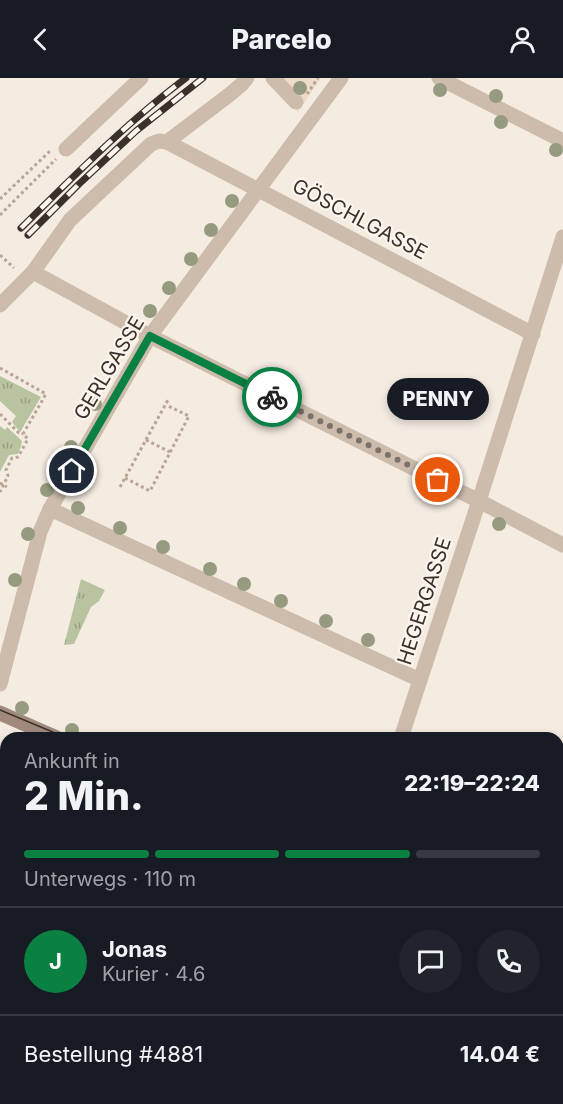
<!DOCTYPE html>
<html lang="de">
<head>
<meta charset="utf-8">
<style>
	:root { --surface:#171b24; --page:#20242c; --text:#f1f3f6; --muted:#9ea1a6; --line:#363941; --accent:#0b8043 }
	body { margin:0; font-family:Inter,sans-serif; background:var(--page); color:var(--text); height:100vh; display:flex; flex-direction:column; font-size:22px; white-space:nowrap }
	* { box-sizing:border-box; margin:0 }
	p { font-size:20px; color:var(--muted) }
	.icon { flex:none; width:33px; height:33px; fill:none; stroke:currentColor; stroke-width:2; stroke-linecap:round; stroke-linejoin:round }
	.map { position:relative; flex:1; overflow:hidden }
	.details { position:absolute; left:0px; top:654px; width:564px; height:372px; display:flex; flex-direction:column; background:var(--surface); border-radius:18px 18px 0 0; box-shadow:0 3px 9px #0003 }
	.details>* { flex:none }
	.pin { position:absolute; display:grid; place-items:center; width:51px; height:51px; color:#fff; margin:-26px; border:3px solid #fff; border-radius:50%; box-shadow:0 2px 6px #0007 }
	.courier { position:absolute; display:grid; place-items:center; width:60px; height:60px; margin:-30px; border:4px solid #0b8043; border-radius:50%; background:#fff; color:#222; box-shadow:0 2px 8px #0007 }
	.bubble { position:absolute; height:42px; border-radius:21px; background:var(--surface); box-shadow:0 3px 9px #0003; font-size:20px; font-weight:800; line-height:42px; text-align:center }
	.head em { font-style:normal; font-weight:800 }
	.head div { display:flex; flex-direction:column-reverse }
	.head { display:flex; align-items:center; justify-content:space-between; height:102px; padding:0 24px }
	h1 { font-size:39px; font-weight:800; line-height:45px }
	.bar { display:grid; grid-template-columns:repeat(4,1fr); gap:9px 6px; align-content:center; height:72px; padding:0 24px }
	.bar i { height:8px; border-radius:4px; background:var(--line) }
	.bar .active { background:var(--accent) }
	.bar p { grid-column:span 4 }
	.line { display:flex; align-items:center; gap:15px; padding:0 24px; border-top:2px solid var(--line) }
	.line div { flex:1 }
	.round { display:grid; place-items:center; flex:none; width:63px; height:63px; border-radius:32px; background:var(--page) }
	header { display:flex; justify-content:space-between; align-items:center; height:78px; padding:0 24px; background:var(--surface); font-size:27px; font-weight:800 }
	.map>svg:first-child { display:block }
	.grass { fill:url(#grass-tufts) }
	.garden { fill:url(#garden-furrows) }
	.plaza { fill:#ecdcc8 }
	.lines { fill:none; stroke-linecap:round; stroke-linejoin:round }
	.path { stroke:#b9a596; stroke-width:3; stroke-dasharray:3 3; stroke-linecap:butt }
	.street { stroke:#cdbbac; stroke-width:15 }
	.secondary { stroke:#a18a7d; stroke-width:15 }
	.tram { stroke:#3b302b; stroke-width:1.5 }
	.rail-casing { stroke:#3b302b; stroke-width:7 }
	.rail { stroke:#fbf5ee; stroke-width:4.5; stroke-dasharray:14; stroke-linecap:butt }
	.tree { fill:#969b7f }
	.done { stroke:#7c716b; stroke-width:6; stroke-dasharray:0 10.8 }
	.route { stroke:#0b8043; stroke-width:8 }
	.labels { text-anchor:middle; stroke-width:4.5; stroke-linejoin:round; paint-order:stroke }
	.street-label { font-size:20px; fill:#3b302b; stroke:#fbf5ee }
</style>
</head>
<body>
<header><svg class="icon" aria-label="back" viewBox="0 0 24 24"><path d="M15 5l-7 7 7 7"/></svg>Parcelo<svg class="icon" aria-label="person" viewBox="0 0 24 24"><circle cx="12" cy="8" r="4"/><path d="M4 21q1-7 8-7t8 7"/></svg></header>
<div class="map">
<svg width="563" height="1026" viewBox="0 0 563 1026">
	<defs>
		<pattern id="grass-tufts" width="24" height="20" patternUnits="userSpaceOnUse" patternTransform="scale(1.5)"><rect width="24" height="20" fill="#b8c4a0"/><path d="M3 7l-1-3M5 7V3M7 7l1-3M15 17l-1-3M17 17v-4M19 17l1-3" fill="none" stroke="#97a083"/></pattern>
		<pattern id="garden-furrows" width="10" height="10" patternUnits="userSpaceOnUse" patternTransform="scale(1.5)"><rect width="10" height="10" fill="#b8c4a0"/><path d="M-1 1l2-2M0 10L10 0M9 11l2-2" fill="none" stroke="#97a083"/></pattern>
	</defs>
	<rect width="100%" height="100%" fill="#f4ebe1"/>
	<g class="grass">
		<polygon points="0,298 41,319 20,354 12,344 16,338 0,323"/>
		<polygon points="0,348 5,352 7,349 22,363 21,368 18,376 9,377 0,394"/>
		<polygon points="81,501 105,512 99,523 91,529 74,566 64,567"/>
	</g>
	<polygon class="garden" points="0,881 6,883 6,1020 353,1020 368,1026 0,1026"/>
	<polygon class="plaza" points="265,0 321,0 298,34"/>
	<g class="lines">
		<g class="path">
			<polyline points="307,16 318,0"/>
			<polyline points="0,121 50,73"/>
			<polyline points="0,137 56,81"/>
			<polyline points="0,177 14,190"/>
			<polyline points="0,290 46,316 23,356 28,361 18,379 12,380 6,392 8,398 0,414"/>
			<polyline points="0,336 19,355 23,356"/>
			<polyline points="146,362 170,374"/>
			<polyline points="125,400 150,413 189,338 166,327"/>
			<polyline points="0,405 7,409"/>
			<polyline points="120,409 169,320"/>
			<polyline points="0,900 6,903"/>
			<polyline points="0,966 6,972"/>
			<polyline points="52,1020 58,1026"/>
			<polyline points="132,1020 137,1026"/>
			<polyline points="294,1020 309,1026"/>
			<polyline points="96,1026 103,1020"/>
			<polyline points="286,1026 289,1020"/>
		</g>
		<g class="street">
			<polyline points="273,0 296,24"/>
			<polyline points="439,0 563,63"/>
			<polyline points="167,64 533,256"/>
			<polyline points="66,71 141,0"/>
			<polyline points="33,194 150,258 479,423 563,467"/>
			<polyline points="0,227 33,194 70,142 151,66 159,63 167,64 229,17 242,6 247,0"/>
			<polyline points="50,431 420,602"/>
			<polyline points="0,606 40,454 50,431 150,258 341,0"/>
			<polyline points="401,660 479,423 563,159"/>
			<polyline points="558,737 563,722"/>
			<polyline points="0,859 6,861"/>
			<polyline points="405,1020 420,1026"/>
			<polyline points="466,1026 468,1020"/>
		</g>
		<g class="secondary">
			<polyline points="0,635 57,660"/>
			<polyline points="558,870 563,872"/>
		</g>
		<g class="tram">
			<polyline points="0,632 67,660"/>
			<polyline points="558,875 563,877"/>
		</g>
		<g class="rail-casing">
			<g id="rail">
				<path d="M21,150C74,98 126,45 186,0"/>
				<polyline points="28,157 79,106 136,53 203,0"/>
			</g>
		</g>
		<use href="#rail" class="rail"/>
	</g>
	<g class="tree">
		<circle cx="300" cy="10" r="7"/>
		<circle cx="440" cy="12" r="7"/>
		<circle cx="496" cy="18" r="7"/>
		<circle cx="501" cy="44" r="7"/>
		<circle cx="556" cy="72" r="7"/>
		<circle cx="232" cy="123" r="7"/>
		<circle cx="211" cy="152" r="7"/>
		<circle cx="191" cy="181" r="7"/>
		<circle cx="169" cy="210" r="7"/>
		<circle cx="150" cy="233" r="7"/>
		<circle cx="95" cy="326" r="7"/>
		<circle cx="71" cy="369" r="7"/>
		<circle cx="47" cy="412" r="7"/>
		<circle cx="78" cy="430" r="7"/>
		<circle cx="499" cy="446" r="7"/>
		<circle cx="120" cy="450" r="7"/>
		<circle cx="28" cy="456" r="7"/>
		<circle cx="163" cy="469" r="7"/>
		<circle cx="210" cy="491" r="7"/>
		<circle cx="15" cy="502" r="7"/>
		<circle cx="244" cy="506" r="7"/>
		<circle cx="281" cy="523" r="7"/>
		<circle cx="326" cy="543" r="7"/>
		<circle cx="368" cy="562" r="7"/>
		<circle cx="22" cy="630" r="7"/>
		<circle cx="72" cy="652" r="7"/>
	</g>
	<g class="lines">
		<polyline class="done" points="272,319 438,402"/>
		<polyline class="route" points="72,393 150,258 272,319"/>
	</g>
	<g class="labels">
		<g class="street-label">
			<text transform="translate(360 141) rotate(28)" y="7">GÖSCHLGASSE</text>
			<text transform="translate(109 290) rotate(-59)" y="7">GERLGASSE</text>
			<text transform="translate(424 523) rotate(-72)" y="7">HEGERGASSE</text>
		</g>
	</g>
</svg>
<div class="pin" style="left:438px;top:402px;background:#ea580c"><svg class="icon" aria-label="bag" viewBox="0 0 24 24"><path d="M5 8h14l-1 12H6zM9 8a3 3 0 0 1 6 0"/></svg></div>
<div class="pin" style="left:72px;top:393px;background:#1f2937"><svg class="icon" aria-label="home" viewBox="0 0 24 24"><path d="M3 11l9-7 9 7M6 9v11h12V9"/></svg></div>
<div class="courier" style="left:272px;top:319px"><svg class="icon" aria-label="bike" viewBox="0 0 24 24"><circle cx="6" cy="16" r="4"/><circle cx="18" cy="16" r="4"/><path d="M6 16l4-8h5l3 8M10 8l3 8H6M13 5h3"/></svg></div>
<div class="bubble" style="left:387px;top:300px;width:102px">PENNY</div>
<section class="details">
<div class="head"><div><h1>2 Min.</h1><p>Ankunft in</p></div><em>22:19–22:24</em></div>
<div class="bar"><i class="active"></i><i class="active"></i><i class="active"></i><i></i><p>Unterwegs · 110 m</p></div>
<div class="line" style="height:108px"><b class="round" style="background:var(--accent);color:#fff">J</b><div><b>Jonas</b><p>Kurier · 4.6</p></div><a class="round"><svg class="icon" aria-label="chat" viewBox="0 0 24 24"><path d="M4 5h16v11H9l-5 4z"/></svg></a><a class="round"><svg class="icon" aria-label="phone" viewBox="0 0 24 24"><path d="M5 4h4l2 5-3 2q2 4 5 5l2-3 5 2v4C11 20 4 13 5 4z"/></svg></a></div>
<div class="line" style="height:78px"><div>Bestellung #4881</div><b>14.04 €</b></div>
</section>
</div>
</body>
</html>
